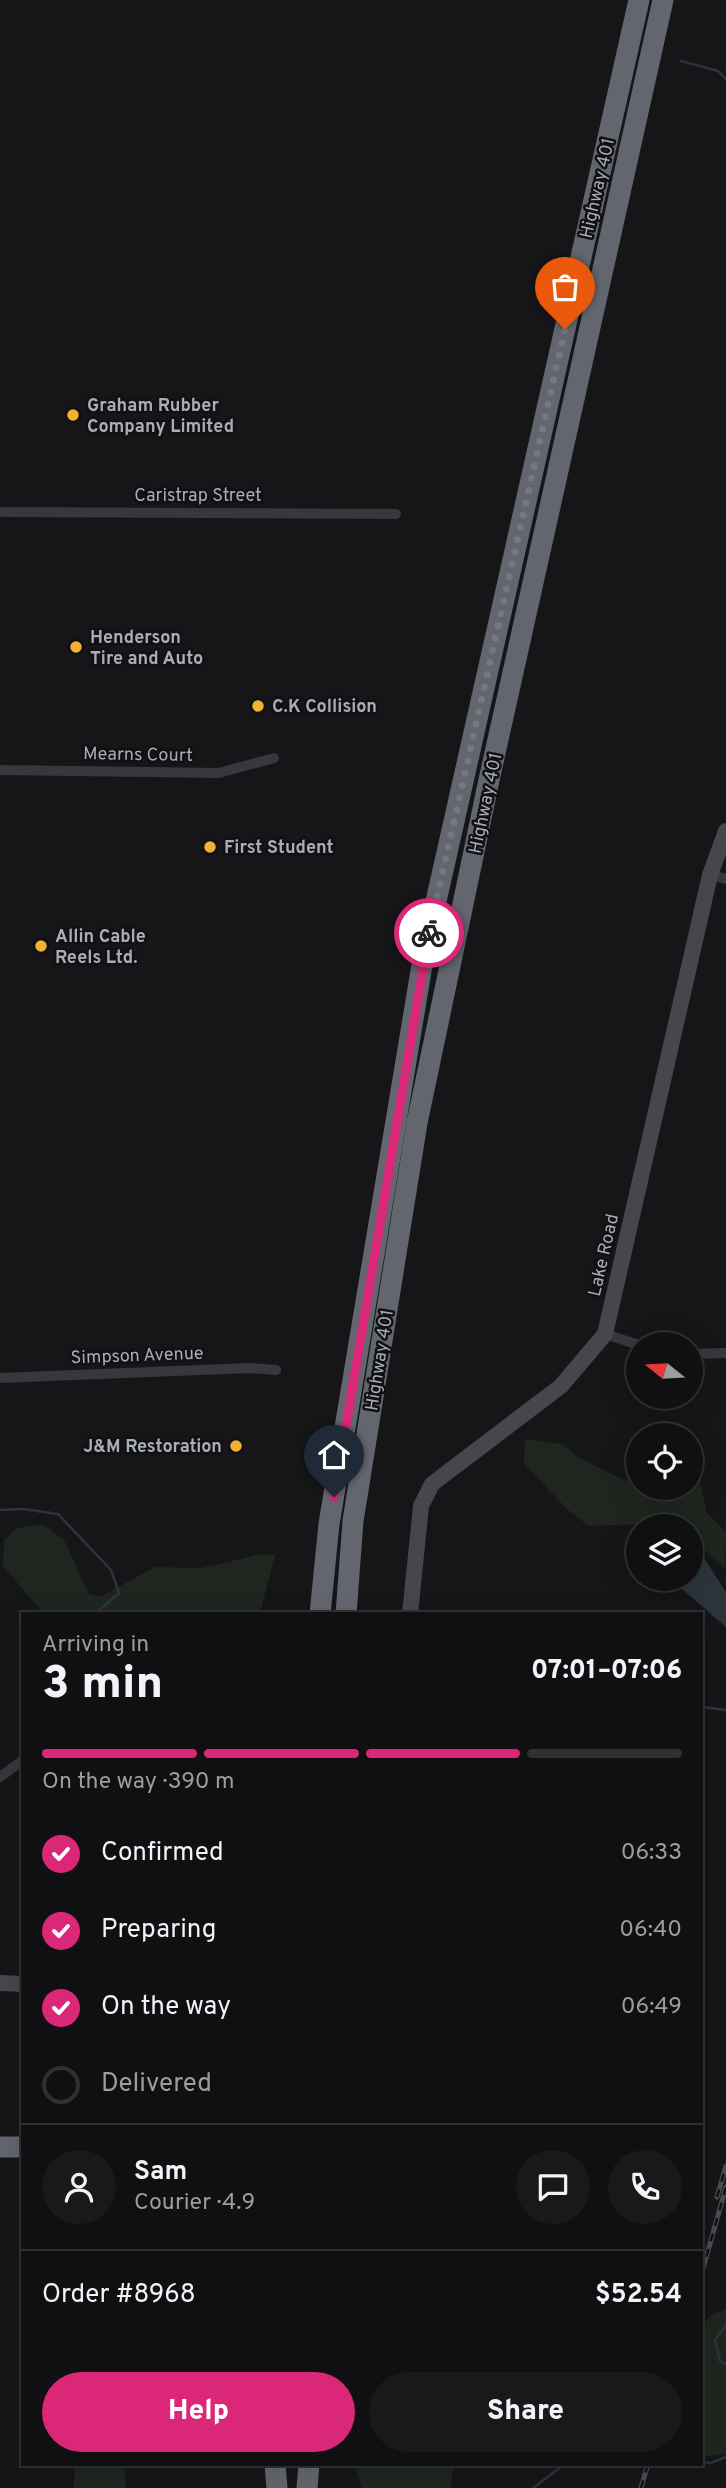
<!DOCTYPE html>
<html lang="en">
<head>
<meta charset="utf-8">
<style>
	:root { --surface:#101012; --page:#19191b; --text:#f1f3f6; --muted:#9c9d9f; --line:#303032; --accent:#db2777 }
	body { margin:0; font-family:Overpass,sans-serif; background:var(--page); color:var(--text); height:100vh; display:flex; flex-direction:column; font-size:26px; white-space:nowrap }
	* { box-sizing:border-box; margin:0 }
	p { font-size:23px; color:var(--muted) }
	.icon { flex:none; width:38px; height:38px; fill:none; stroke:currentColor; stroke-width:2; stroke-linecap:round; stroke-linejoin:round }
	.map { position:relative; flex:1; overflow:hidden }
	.sheet { position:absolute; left:21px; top:1612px; width:682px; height:854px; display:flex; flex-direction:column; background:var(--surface); border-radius:0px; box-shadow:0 7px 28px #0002,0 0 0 2px var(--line) }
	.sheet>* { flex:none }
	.needle { width:46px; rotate:288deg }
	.buttons { position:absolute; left:626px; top:1332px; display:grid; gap:14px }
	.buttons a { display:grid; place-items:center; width:77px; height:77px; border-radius:50%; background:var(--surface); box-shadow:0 7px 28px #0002,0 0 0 2px var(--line); font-size:35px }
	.pin { position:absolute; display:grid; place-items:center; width:60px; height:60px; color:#fff; margin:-72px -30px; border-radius:50% 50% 50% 0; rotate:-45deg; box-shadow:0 0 7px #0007 }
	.pin .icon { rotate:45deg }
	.courier { position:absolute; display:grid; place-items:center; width:70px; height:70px; margin:-35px; border:5px solid #db2777; border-radius:50%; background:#fff; color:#222; box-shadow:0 2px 9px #0007 }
	.headline em { font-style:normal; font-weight:800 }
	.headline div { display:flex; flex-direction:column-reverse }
	.headline { display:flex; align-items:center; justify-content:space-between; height:119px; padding:0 21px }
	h1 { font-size:46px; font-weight:800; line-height:52px }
	.bar { display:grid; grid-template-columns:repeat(4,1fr); gap:10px 7px; align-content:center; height:84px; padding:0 21px }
	.bar i { height:9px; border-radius:5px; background:var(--line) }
	.bar .selected { background:var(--accent) }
	.bar p { grid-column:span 4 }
	.line { display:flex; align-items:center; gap:18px; padding:0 21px; border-top:2px solid var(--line) }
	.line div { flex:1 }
	.round { display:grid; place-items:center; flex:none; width:74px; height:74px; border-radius:37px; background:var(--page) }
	ol { padding:0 21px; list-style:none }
	li { display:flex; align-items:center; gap:21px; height:77px }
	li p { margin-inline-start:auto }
	li .icon { padding:7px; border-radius:50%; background:var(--accent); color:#fff; stroke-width:4 }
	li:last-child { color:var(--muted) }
	li i { width:38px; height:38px; border:4px solid var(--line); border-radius:50% }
	.cta { display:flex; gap:14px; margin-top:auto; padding:14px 21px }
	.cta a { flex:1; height:80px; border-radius:42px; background:var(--accent); color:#fff; font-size:28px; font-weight:800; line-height:80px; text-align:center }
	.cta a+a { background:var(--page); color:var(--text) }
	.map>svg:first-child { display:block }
	.green { fill:#1e261f }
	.water { fill:#2c353c }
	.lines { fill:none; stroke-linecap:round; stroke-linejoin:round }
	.stream { stroke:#2c353c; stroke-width:2.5 }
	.street { stroke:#37383d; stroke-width:10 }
	.secondary { stroke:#45474d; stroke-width:16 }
	.highway { stroke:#63666e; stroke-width:21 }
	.rail-casing { stroke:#4a4c52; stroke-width:5 }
	.rail { stroke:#111113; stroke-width:2.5; stroke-dasharray:8; stroke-linecap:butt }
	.done { stroke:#757880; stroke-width:7; stroke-dasharray:0 12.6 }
	.route { stroke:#db2777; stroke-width:9 }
	.poi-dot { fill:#f2b134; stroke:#111113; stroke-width:2.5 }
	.labels { text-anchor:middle; stroke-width:5; stroke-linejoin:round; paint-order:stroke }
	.street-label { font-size:18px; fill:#a8adb8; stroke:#111113 }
	.poi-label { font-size:18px; font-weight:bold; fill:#a8adb8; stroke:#111113; text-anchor:start }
</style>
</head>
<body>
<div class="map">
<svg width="726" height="2488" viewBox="0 0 726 2488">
	<rect width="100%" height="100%" fill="#161618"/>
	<g class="green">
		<polygon points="525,1439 562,1444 579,1458 623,1480 639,1478 639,1488 691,1488 691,1468 698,1474 707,1513 726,1532 725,1570 691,1536 691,1526 653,1526 644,1524 589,1526 568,1510 524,1464"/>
		<polygon points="43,1524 64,1540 89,1594 100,1597 155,1567 201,1568 262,1554 275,1555 260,1613 43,1613 3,1566 4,1540 17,1528"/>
		<polygon points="726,2309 726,2454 702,2457 702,2325 711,2315"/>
		<polygon points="72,2464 124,2464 126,2488 73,2488 75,2471"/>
		<polygon points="355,2464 454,2464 450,2488 362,2488"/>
	</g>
	<polygon class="water" points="691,1538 726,1592 726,1627 682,1589 684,1579 691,1578"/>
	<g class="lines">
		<g class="stream">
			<polyline points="681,61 718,71 726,79"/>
			<polyline points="0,1510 23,1509 58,1514 111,1570 119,1593 95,1614"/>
			<polyline points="702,1707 726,1710"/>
			<polyline points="726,2325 715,2340 720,2361 726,2364"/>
			<polyline points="702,2462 711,2463 726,2457"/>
			<polyline points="533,2488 565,2464"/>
		</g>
		<g class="street">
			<polyline points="0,512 396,514"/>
			<polyline points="0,770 219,773 274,758"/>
			<polyline points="710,875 726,879"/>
			<polyline points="605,1334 639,1345"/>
			<polyline points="691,1354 726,1353"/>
			<polyline points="0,1378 250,1368 276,1370"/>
			<polyline points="0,1777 23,1760"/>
		</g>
		<g class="secondary">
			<polyline points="410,1614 421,1506 432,1484 561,1386 605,1334 710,875 726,831"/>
			<polyline points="0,1983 23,1984"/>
		</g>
		<g class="highway">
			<polyline points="320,1614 329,1524 423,959 639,0"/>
			<polyline points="346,1614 353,1521 417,1123 489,780 663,0"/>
			<polyline points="0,2147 23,2147"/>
			<polyline points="275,2464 277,2488"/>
			<polyline points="307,2488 309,2464"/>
		</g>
		<g class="rail-casing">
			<g id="rail">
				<polyline points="717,2197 726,2166"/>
				<polyline points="702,2272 726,2187"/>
				<polyline points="641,2488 648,2464"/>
			</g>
		</g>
		<use href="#rail" class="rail"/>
	</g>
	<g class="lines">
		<polyline class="done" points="429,933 565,329"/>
		<polyline class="route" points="334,1497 429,933"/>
	</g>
	<g class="poi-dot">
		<circle cx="73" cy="415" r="7"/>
		<circle cx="76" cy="647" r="7"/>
		<circle cx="258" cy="706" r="7"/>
		<circle cx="210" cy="847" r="7"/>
		<circle cx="41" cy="946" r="7"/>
		<circle cx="236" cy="1446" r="7"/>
	</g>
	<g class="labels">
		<g class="street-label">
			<text transform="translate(597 188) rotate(-77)" y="6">Highway 401</text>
			<text x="198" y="501">Caristrap Street</text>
			<text transform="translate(138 754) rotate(1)" y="6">Mearns Court</text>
			<text transform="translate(485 803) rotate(-78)" y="6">Highway 401</text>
			<text transform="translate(603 1255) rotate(-77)" y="6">Lake Road</text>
			<text transform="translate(137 1355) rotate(-2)" y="6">Simpson Avenue</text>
			<text transform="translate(379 1360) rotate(-81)" y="6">Highway 401</text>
		</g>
		<g class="poi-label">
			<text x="87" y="411">Graham Rubber<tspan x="87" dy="21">Company Limited</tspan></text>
			<text x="90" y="643">Henderson<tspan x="90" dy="21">Tire and Auto</tspan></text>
			<text x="272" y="712">C.K Collision</text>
			<text x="224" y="853">First Student</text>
			<text x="55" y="942">Allin Cable<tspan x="55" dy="21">Reels Ltd.</tspan></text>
			<text x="222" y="1452" text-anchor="end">J&amp;M Restoration</text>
		</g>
	</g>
</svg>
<div class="buttons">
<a><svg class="needle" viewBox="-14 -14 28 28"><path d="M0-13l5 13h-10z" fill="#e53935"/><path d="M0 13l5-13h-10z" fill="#9c9d9f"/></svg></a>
<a><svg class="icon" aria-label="locate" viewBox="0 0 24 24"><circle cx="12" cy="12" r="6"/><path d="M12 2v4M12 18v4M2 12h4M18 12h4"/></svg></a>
<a><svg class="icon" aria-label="layers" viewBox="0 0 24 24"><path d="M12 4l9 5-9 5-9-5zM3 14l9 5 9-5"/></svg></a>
</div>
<div class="pin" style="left:565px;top:329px;background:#ea580c"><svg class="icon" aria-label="bag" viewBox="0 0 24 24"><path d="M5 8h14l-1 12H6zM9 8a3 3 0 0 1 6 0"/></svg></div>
<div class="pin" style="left:334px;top:1497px;background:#1f2937"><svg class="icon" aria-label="home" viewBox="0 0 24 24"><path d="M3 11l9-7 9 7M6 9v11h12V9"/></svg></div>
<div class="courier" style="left:429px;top:933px"><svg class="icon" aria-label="bike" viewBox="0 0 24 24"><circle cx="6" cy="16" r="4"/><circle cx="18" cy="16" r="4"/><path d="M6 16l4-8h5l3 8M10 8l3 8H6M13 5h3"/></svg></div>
<section class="sheet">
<div class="headline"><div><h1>3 min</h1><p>Arriving in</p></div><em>07:01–07:06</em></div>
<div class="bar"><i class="selected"></i><i class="selected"></i><i class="selected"></i><i></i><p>On the way · 390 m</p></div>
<ol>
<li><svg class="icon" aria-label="check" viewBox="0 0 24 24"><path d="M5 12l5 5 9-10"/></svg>Confirmed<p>06:33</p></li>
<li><svg class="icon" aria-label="check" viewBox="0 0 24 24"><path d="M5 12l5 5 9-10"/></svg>Preparing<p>06:40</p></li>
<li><svg class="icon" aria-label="check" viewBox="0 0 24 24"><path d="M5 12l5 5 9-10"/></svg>On the way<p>06:49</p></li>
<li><i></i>Delivered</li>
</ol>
<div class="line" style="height:126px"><a class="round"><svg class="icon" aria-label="person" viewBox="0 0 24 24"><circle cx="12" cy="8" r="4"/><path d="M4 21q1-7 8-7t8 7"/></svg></a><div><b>Sam</b><p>Courier · 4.9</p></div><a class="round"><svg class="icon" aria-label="chat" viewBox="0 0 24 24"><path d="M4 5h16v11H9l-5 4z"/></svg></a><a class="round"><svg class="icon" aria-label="phone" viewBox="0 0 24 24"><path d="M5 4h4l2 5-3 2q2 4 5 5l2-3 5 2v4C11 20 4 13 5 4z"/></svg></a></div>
<div class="line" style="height:91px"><div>Order #8968</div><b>$52.54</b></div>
<div class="cta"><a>Help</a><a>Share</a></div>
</section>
</div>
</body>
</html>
